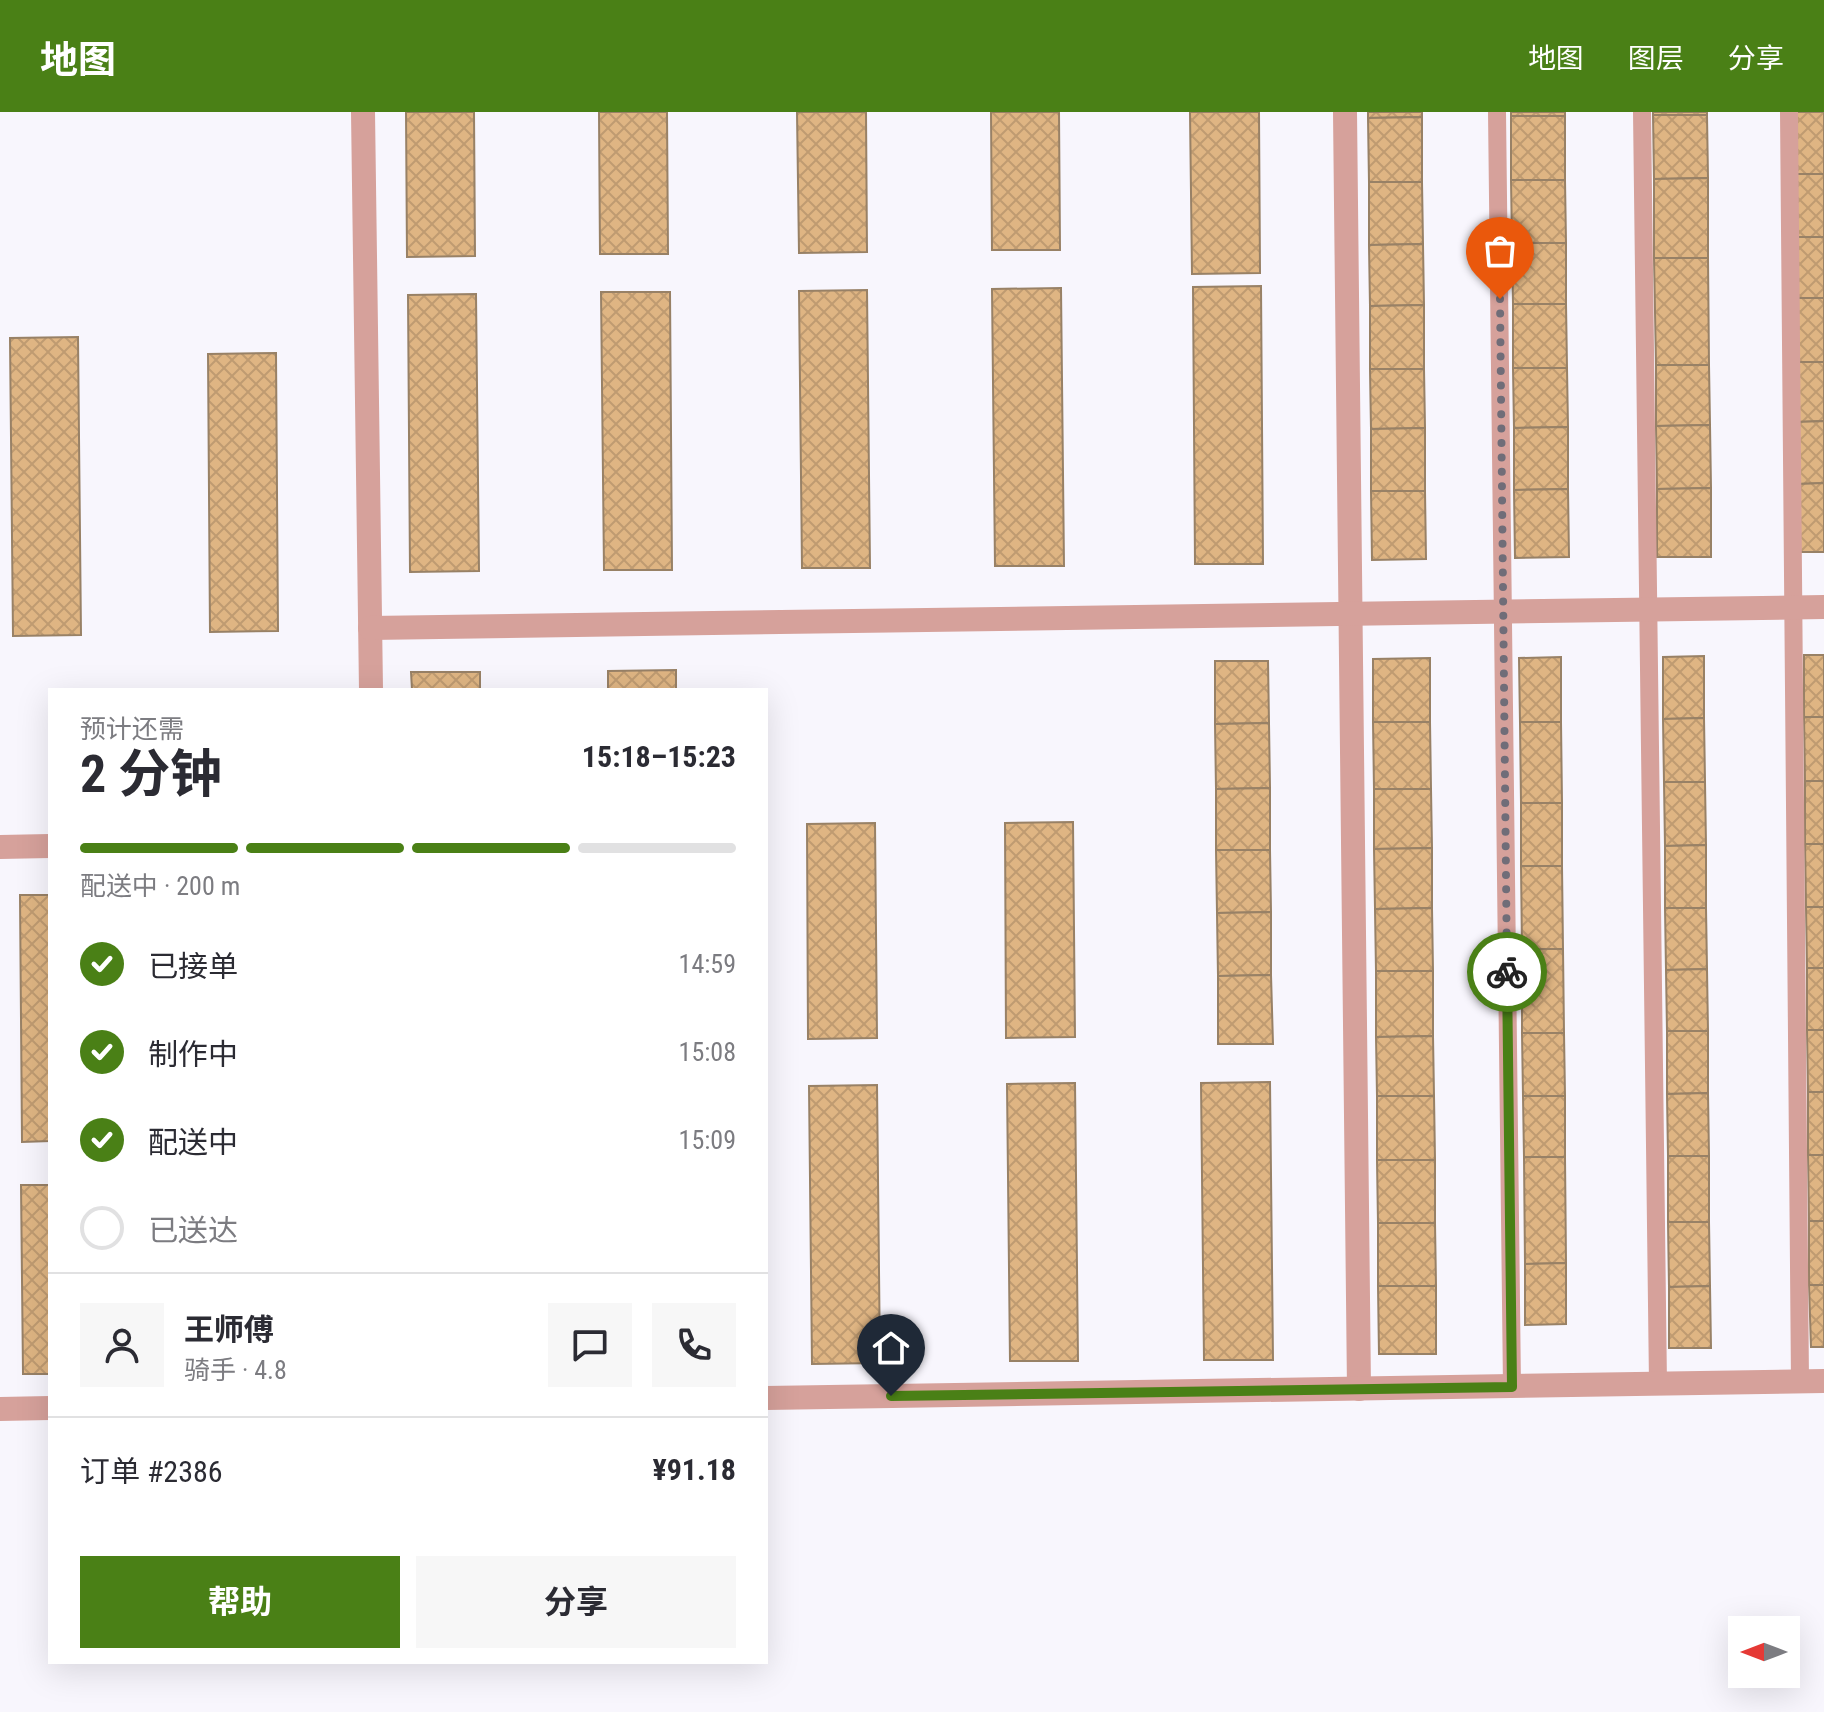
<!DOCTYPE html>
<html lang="zh">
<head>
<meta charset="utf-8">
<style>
	:root { --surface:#fff; --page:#f7f7f7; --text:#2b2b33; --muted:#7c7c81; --line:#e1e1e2; --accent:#4a8016 }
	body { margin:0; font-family:"Roboto Condensed","Noto Sans SC",sans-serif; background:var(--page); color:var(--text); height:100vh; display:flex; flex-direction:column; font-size:30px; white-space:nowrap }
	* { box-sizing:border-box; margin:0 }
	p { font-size:26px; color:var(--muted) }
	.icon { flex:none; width:44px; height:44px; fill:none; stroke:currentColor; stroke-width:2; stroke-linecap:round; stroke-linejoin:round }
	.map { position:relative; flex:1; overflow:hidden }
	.sheet { position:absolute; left:48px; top:576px; width:720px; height:976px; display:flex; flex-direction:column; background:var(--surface); border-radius:0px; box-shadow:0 8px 32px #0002 }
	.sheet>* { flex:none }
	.needle { width:52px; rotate:270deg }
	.fabs { position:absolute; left:1728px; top:1504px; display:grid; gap:16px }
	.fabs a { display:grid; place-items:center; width:72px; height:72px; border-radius:0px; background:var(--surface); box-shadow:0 8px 32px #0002; font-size:40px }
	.pin { position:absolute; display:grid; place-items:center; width:68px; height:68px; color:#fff; margin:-82px -34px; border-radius:50% 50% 50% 0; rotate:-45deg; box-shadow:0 0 8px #0007 }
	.pin .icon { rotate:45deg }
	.courier { position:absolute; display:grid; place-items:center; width:80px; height:80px; margin:-40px; border:6px solid #4a8016; border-radius:50%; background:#fff; color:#222; box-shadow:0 2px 10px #0007 }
	.headline em { font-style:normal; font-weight:700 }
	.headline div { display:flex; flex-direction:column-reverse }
	.headline { display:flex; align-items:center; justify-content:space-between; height:136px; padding:0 32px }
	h1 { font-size:52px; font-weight:700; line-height:60px }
	.bar { display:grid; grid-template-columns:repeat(4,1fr); gap:12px 8px; align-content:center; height:96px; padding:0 32px }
	.bar i { height:10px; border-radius:6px; background:var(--line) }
	.bar .selected { background:var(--accent) }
	.bar p { grid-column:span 4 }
	.line { display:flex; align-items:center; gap:20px; padding:0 32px; border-top:2px solid var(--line) }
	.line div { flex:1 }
	.round { display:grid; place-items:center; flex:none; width:84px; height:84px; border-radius:0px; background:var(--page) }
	ol { padding:0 32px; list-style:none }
	li { display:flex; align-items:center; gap:24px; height:88px }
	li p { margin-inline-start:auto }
	li .icon { padding:8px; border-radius:50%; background:var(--accent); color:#fff; stroke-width:4 }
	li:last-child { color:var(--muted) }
	li i { width:44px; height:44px; border:4px solid var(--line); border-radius:50% }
	.primary-button { display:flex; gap:16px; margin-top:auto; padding:16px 32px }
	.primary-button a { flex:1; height:92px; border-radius:0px; background:var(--accent); color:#fff; font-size:32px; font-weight:700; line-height:92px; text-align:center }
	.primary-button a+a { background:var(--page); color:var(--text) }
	header { display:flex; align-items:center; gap:48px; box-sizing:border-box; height:112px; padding:0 40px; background:var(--accent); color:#fff }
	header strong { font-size:38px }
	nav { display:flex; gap:44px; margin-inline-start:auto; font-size:28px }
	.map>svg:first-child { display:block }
	.building { fill:url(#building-cross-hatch); stroke:#988166; stroke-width:2 }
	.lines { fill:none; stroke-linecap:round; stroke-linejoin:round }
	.service { stroke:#d6a19b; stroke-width:18 }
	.minor { stroke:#d6a19b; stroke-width:24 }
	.done { stroke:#706d78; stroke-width:8; stroke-dasharray:0 14.4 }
	.route { stroke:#4a8016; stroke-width:10 }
</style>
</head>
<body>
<header>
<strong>地图</strong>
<nav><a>地图</a><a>图层</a><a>分享</a></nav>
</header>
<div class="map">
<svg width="1824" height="1600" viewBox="0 0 1824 1600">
	<defs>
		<pattern id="building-cross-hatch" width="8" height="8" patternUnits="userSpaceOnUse" patternTransform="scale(2)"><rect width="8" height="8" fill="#dfb583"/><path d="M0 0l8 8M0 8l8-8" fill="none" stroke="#bf9b71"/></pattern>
	</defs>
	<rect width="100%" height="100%" fill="#f8f6fd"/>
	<g class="building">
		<polygon points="406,0 474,0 475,144 407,145"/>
		<polygon points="599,0 667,0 668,142 600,142"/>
		<polygon points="797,0 866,0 867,140 799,141"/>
		<polygon points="991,0 1059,0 1060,138 992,138"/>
		<polygon points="1190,0 1259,0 1260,161 1192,162"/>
		<polygon points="1368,0 1422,0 1422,5 1368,6"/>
		<rect x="1511" y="0" width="54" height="4"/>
		<rect x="1653" y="0" width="54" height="3"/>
		<polygon points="1794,0 1824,0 1824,62 1795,62"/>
		<polygon points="1653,3 1707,3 1708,66 1654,67"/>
		<rect x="1511" y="4" width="54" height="64"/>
		<polygon points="1422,5 1422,70 1369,70 1368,6"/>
		<polygon points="1795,62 1824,62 1824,125 1796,125"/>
		<polygon points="1708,66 1708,146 1654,146 1654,67"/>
		<polygon points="1511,68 1565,68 1566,131 1512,131"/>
		<polygon points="1369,70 1422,70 1423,132 1369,133"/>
		<rect x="1796" y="125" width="28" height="61"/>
		<polygon points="1512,131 1566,131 1566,192 1513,192"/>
		<polygon points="1423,132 1424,193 1370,194 1369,133"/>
		<polygon points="1654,146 1708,146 1709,253 1656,253"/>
		<polygon points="1261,174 1263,452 1195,452 1193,175"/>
		<polygon points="1061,176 1064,454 995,454 992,177"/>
		<polygon points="867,178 870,456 802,456 799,179"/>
		<polygon points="601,180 670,180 672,458 604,458"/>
		<polygon points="476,182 479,459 410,460 408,183"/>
		<polygon points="1796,186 1824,186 1824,250 1797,250"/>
		<polygon points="1513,192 1566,192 1567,256 1513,256"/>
		<polygon points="1424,193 1424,257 1370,257 1370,194"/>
		<polygon points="78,225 81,523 13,524 10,226"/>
		<polygon points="276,241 278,519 210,520 208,242"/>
		<polygon points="1797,250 1824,250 1824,309 1797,310"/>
		<polygon points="1656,253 1709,253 1710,313 1656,314"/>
		<polygon points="1513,256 1567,256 1568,315 1514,316"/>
		<polygon points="1370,257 1424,257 1425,316 1371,317"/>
		<polygon points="1824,309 1824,371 1798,372 1797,310"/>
		<polygon points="1710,313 1711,376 1657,377 1656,314"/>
		<polygon points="1568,315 1568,377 1514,378 1514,316"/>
		<polygon points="1425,316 1425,379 1371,379 1371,317"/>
		<polygon points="1824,371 1824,440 1799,440 1798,372"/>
		<polygon points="1711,376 1711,445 1657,445 1657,377"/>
		<polygon points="1568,377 1569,445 1515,446 1514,378"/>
		<polygon points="1371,379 1425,379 1426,447 1372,448"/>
		<rect x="1804" y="543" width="20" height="62"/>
		<polygon points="1704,544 1704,606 1663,607 1663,545"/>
		<polygon points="1561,545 1561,610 1520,610 1519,546"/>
		<polygon points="1430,546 1430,610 1373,610 1373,547"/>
		<polygon points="1215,549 1268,549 1269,611 1215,612"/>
		<polygon points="676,558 676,578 608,578 608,559"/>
		<polygon points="411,560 480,560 480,578 412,578"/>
		<polygon points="1804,605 1824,605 1824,669 1805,669"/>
		<polygon points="1704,606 1705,670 1664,670 1663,607"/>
		<polygon points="1373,610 1430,610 1431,677 1374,677"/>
		<polygon points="1520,610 1561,610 1562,691 1521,691"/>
		<polygon points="1269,611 1270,676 1216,677 1215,612"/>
		<rect x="1805" y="669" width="19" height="63"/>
		<polygon points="1664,670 1705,670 1706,733 1665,734"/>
		<polygon points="1270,676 1270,738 1216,738 1216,677"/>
		<polygon points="1374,677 1431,677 1432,736 1374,737"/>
		<rect x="1521" y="691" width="41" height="63"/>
		<polygon points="1073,710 1075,925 1006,926 1005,711"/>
		<polygon points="875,711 877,926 808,927 807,712"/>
		<polygon points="1805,732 1824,732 1824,795 1806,795"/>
		<polygon points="1706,733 1706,796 1665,796 1665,734"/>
		<polygon points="1432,736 1432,796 1375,797 1374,737"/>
		<polygon points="1216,738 1270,738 1271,800 1217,801"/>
		<polygon points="1521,754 1562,754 1563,837 1522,837"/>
		<polygon points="20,783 50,783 50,1029 22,1030"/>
		<polygon points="1806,795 1824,795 1824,856 1807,856"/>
		<polygon points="1432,796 1433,859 1376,859 1375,797"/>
		<polygon points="1665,796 1706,796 1707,857 1666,858"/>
		<polygon points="1271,800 1271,863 1218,864 1217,801"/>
		<polygon points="1522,837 1563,837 1564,921 1522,921"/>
		<rect x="1807" y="856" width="17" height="62"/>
		<polygon points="1707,857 1708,919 1667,919 1666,858"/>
		<polygon points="1376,859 1433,859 1433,924 1376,925"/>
		<polygon points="1271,863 1273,932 1218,932 1218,864"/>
		<polygon points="1807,918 1824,918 1824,980 1808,980"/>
		<polygon points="1667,919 1708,919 1708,981 1667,982"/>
		<polygon points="1522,921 1564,921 1565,984 1523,984"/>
		<polygon points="1433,924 1434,984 1377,984 1376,925"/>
		<polygon points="1270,970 1273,1248 1204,1248 1201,971"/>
		<polygon points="1075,971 1078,1249 1010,1249 1007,972"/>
		<polygon points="877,973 880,1251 812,1252 809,974"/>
		<rect x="1808" y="980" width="16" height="63"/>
		<polygon points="1708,981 1709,1044 1668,1044 1667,982"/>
		<polygon points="1377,984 1434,984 1435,1048 1377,1048"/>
		<polygon points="1523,984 1565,984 1565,1045 1524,1045"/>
		<polygon points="1808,1043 1824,1043 1824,1109 1809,1109"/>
		<rect x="1668" y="1044" width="41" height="66"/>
		<polygon points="1524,1045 1565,1045 1566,1151 1525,1152"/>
		<polygon points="1377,1048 1435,1048 1435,1111 1378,1111"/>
		<polygon points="21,1073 50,1073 50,1262 23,1262"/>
		<rect x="1809" y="1109" width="15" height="64"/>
		<polygon points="1668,1110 1709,1110 1710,1174 1669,1175"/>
		<polygon points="1378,1111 1435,1111 1436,1174 1378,1174"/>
		<polygon points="1566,1151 1566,1212 1525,1213 1525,1152"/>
		<polygon points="1809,1173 1824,1173 1824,1235 1811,1235"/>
		<polygon points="1378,1174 1436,1174 1436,1242 1379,1242"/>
		<polygon points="1710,1174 1711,1236 1669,1236 1669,1175"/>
	</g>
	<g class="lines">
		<g class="service">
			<polyline points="1497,0 1512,1275"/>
			<polyline points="1642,0 1658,1272"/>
			<polyline points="1789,0 1800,1270"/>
		</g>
		<g class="minor">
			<polyline points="363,0 371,578"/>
			<polyline points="1345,0 1359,1277"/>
			<polyline points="370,516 1824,495"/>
			<polyline points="0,735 50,734"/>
			<polyline points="766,1286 1824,1269"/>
			<polyline points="0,1297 50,1296"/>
		</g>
	</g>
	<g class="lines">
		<polyline class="done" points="1500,187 1507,860"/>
		<polyline class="route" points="891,1284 1512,1275 1507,860"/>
	</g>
</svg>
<div class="fabs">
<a><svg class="needle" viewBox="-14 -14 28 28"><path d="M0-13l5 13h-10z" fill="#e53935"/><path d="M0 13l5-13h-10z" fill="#7c7c81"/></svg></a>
</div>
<div class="pin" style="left:1500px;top:187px;background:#ea580c"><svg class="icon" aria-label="bag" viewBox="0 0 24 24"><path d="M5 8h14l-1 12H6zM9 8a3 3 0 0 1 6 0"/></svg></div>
<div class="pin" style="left:891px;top:1284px;background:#1f2937"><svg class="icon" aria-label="home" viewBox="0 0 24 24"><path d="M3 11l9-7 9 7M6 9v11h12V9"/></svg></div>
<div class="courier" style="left:1507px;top:860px"><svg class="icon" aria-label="bike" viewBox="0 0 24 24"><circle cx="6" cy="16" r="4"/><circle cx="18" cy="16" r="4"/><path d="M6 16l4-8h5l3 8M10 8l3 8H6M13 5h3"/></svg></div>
<section class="sheet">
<div class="headline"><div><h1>2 分钟</h1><p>预计还需</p></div><em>15:18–15:23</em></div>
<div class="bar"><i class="selected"></i><i class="selected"></i><i class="selected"></i><i></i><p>配送中 · 200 m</p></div>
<ol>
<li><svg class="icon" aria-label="check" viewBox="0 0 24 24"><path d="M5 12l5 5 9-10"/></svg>已接单<p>14:59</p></li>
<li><svg class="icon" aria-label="check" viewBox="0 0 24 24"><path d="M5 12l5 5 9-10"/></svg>制作中<p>15:08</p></li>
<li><svg class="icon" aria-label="check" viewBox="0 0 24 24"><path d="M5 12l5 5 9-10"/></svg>配送中<p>15:09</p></li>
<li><i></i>已送达</li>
</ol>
<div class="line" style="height:144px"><a class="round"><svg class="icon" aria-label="person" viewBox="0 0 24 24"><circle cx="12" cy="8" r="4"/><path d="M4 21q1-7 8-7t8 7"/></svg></a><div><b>王师傅</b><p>骑手 · 4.8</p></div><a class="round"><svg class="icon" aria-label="chat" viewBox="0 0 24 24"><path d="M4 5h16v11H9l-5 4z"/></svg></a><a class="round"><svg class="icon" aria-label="phone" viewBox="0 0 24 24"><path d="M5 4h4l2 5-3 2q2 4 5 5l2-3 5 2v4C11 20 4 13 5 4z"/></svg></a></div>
<div class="line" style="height:104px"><div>订单 #2386</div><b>¥91.18</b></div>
<div class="primary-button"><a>帮助</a><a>分享</a></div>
</section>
</div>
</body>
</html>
